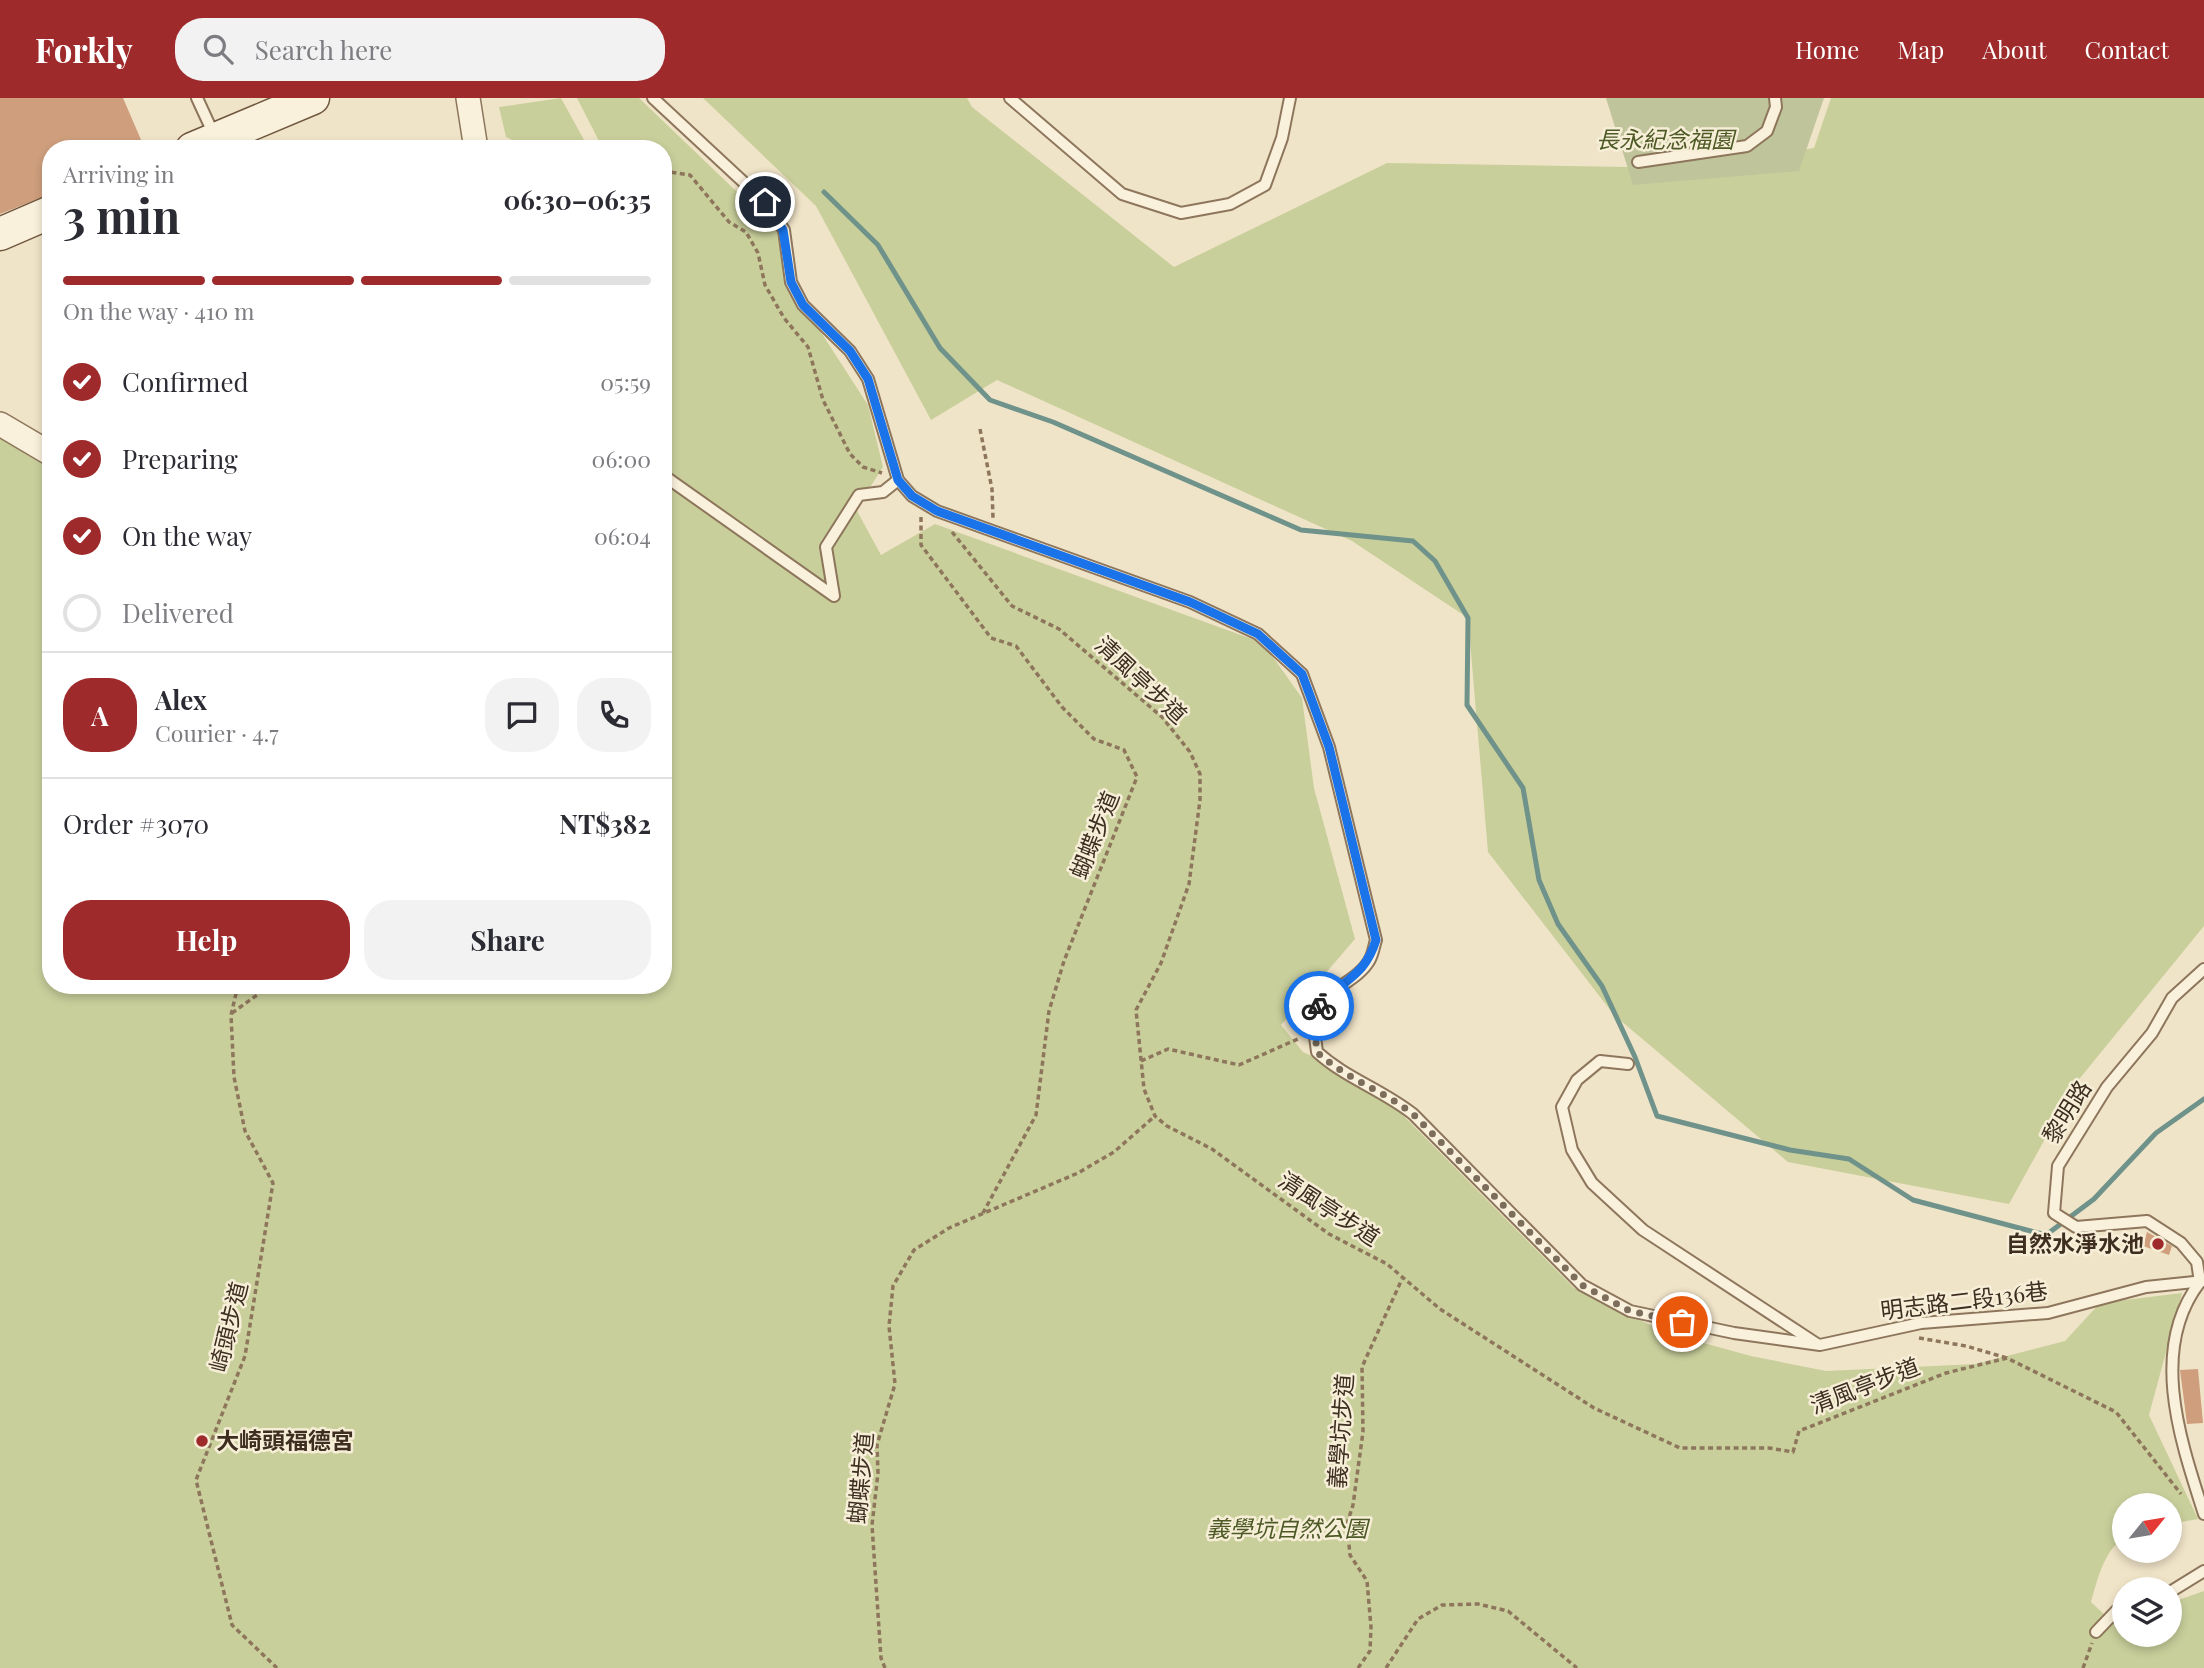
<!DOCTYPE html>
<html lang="en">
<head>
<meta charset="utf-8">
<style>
	:root { --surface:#fff; --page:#f2f2f3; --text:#2b2b33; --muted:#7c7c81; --line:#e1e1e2; --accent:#9e2a2b }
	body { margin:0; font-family:"Playfair Display","Noto Sans TC",serif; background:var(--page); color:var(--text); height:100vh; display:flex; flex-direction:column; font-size:26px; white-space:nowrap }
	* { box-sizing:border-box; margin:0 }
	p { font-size:23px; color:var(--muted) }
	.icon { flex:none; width:38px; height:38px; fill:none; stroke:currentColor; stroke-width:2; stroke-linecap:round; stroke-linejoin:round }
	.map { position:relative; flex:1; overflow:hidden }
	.drawer { position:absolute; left:42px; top:42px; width:630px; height:854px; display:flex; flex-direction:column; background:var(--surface); border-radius:28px; box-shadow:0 4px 10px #0003 }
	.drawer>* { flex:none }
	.needle { width:46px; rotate:60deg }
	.buttons { position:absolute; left:2112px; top:1395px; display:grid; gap:14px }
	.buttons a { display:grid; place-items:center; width:70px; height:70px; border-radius:50%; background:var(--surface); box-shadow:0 4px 10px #0003; font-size:35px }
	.pin { position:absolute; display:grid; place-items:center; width:60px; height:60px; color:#fff; margin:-30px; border:4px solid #fff; border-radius:50%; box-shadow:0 2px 7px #0007 }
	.courier { position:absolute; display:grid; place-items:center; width:70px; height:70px; margin:-35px; border:5px solid #1a73e8; border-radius:50%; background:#fff; color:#222; box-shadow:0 2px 9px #0007 }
	.headline em { font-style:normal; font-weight:700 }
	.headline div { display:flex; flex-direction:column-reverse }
	.headline { display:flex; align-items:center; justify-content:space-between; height:119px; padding:0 21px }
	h1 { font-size:46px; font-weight:700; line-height:52px }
	.bar { display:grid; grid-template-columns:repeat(4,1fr); gap:10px 7px; align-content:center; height:84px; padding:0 21px }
	.bar i { height:9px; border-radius:5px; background:var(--line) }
	.bar .on { background:var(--accent) }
	.bar p { grid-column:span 4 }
	.line { display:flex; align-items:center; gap:18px; padding:0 21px; border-top:2px solid var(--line) }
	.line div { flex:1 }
	.round { display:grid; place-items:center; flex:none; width:74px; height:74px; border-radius:28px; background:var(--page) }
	ol { padding:0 21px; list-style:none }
	li { display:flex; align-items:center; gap:21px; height:77px }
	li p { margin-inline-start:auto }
	li .icon { padding:7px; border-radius:50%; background:var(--accent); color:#fff; stroke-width:4 }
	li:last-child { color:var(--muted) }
	li i { width:38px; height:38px; border:4px solid var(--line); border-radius:50% }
	.primary-button { display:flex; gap:14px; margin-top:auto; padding:14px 21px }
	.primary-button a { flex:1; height:80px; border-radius:28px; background:var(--accent); color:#fff; font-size:28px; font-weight:700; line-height:80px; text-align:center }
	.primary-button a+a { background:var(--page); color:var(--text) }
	header { display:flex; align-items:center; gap:42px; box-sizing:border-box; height:98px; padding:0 35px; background:var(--accent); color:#fff }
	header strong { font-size:33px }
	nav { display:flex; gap:38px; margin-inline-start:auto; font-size:24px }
	.search { width:490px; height:63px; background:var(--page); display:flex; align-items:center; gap:18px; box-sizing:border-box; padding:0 24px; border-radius:28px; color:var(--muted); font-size:26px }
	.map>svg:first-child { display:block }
	.green { fill:#c9cf9b }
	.cemetery { fill:#bfc49a }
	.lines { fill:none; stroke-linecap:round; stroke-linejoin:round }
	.stream { stroke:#6f938a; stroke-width:5 }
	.building { fill:#cf9f7d }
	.lane-casing { stroke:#8d765c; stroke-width:14 }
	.street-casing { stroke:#8d765c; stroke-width:26 }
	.secondary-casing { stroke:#6f573f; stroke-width:35 }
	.path { stroke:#8d765c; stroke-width:3.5; stroke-dasharray:5 3.5; stroke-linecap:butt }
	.lane { stroke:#faf1dc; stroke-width:10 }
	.street { stroke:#faf1dc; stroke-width:23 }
	.secondary { stroke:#faf1dc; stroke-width:32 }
	.done { stroke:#7c6e5b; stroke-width:7; stroke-dasharray:0 12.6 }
	.route { stroke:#1a73e8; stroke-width:9 }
	.poi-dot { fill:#9e2a2b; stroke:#f7eed8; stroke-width:2.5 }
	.labels { text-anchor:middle; stroke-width:5; stroke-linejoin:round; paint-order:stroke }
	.park-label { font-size:23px; font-style:italic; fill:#4d5a26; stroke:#f7eed8 }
	.street-label { font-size:23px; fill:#3d2e20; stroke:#f7eed8 }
	.poi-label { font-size:23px; font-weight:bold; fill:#3d2e20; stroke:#f7eed8; text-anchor:end }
</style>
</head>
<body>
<header>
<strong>Forkly</strong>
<div class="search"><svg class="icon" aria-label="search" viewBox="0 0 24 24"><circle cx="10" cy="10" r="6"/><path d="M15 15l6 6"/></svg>Search here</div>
<nav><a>Home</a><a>Map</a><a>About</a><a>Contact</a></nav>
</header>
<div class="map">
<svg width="2204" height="1570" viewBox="0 0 2204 1570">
	<rect width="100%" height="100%" fill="#f0e4c8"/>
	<g class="green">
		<polygon points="561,0 589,51 532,51 506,39 499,9"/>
		<path d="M577,0H639L779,134L800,202L868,307L883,369L856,411L881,457L935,426L1263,545L1302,600L1314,690L1355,841L1281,927L1303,954L1373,987L1574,1190L1667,1235L1751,1258L1826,1273L1976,1266L2065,1243L2100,1205L2182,1195L2149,1317L2198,1421L2170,1426V1407H2124V1440C2104,1452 2097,1483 2091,1504L2107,1519L2124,1517V1536H2170V1505L2204,1493V1570H0V330L51,362V887H663V51H603Z"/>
		<polygon points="703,0 967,0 972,9 1174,169 1387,65 1688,70 1814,50 1831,0 2204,0 2204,828 2076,985 2009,1106 1788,1064 1614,917 1488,754 1468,520 1352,443 997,282 931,322 816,108"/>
	</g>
	<polygon class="cemetery" points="1606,0 1824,0 1799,73 1633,87"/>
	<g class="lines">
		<polyline class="stream" points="824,94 878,147 940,250 990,302 1053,324 1301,432 1413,443 1435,463 1468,520 1467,607 1523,690 1539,782 1558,826 1602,888 1635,959 1657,1018 1790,1052 1849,1061 1913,1102 2046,1137 2094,1101 2156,1035 2204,1001"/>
	</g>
	<g class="building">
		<polygon points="0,0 123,0 145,51 51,51 51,96 0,116"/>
		<polygon points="2147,1134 2172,1148 2169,1157 2143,1148"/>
		<polygon points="2198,1271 2203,1325 2187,1326 2180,1272"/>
	</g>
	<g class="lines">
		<g class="lane-casing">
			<g id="lane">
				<polyline points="197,0 215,39"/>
				<path d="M653,0L765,104L784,132L791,184L803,207L850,253L868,281L898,382L912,398L937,413L1190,504L1258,536L1302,576L1329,649L1376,842C1374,848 1373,857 1369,863C1355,887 1315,893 1314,926C1314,935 1316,945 1317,954C1347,981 1381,991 1413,1016L1582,1187L1630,1213L1734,1235L1820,1247L1921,1225L2048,1215L2146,1189L2204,1183"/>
				<polyline points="1010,0 1122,96 1181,115 1230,106 1265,87 1282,40 1290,0"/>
				<polyline points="1638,64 1747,48 1767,33 1776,9 1775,0"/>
				<polyline points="663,377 834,498 826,449 859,397 883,394 898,382"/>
				<path d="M2204,871L2172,900L2152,935L2107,989L2058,1068L2054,1115L2076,1129L2147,1123L2181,1145L2197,1164L2200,1184C2148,1251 2181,1344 2204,1416"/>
				<polyline points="1628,966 1600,963 1577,982 1562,1009 1572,1052 1592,1085 1643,1132 1817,1246"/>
				<polyline points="2170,1494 2204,1473"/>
				<polyline points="2096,1534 2117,1512 2124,1510"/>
			</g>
		</g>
		<g class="street-casing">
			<g id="street">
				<polyline points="468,0 476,51"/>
				<polyline points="0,326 51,356"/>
			</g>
		</g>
		<g class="secondary-casing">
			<g id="secondary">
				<polyline points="192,51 313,0"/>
				<polyline points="0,136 51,114"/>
			</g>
		</g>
		<g class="path">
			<polyline points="663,73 690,77 729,124 746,134 758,155 765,187 784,220 808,249 823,302 850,356 863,369 882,375"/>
			<polyline points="980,331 992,391 993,420"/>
			<polyline points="921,419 921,447 991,540 1016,548 1062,609 1094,641 1124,652 1137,679 1064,863 1049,913 1036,1017 983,1115"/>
			<polyline points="952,434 1012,508 1059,531 1162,619 1190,654 1200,676 1200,702 1189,786 1161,865 1136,912 1144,991 1155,1018 1167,1028 1212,1051 1329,1136 1387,1166 1440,1211 1594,1310 1680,1350 1769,1350 1793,1354 1799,1333 1946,1275 2007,1260 2116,1314 2181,1396"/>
			<polyline points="238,887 231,917 234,979 245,1033 273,1085 245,1258 196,1382 232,1527 277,1570"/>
			<polyline points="232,915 271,887"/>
			<polyline points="1141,963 1168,951 1239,967 1300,940"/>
			<polyline points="1919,1240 1966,1248 2007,1260"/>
			<polyline points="885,1570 881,1560 872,1427 878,1375 877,1347 895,1286 889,1228 893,1188 914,1152 949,1130 1078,1075 1114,1054 1155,1018"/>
			<polyline points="1358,1570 1370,1553 1371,1529 1367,1483 1350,1457 1347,1426 1353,1407 1363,1334 1362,1269 1402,1181"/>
			<polyline points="1386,1570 1418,1521 1442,1507 1478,1506 1508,1513 1577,1570"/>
			<polyline points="2083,1570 2092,1545"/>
		</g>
		<use href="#lane" class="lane"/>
		<use href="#street" class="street"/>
		<use href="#secondary" class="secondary"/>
	</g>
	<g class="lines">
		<path class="done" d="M1319,908L1314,925L1317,954C1346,981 1381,991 1413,1016L1582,1187L1630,1213L1682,1224"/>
		<path class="route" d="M765,104L783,132L791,184L803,207L850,253L868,281L898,382L912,398L937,413L1190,504L1258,536L1302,576L1329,649L1376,842C1364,880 1344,880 1319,908"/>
	</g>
	<g class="poi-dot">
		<circle cx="2158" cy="1146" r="7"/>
		<circle cx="202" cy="1343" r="7"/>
	</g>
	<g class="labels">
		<g class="park-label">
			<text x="1665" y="50">長永紀念福園</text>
			<text x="1287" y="1439">義學坑自然公園</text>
		</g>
		<g class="street-label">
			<text transform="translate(1141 582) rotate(43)" y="8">清風亭步道</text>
			<text transform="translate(1095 737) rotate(-68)" y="8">蝴蝶步道</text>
			<text transform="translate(2067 1014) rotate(-58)" y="8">黎明路</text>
			<text transform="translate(1329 1111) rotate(33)" y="8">清風亭步道</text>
			<text transform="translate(1964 1203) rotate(-7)" y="8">明志路二段136巷</text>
			<text transform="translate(229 1229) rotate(-76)" y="8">崎頭步道</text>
			<text transform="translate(1865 1288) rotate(-21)" y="8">清風亭步道</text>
			<text transform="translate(1341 1333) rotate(-86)" y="8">義學坑步道</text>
			<text transform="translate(861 1380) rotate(-85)" y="8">蝴蝶步道</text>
		</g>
		<g class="poi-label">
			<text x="2144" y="1154">自然水淨水池</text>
			<text x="216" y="1351" text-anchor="start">大崎頭福德宮</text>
		</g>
	</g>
</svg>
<div class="buttons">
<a><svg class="needle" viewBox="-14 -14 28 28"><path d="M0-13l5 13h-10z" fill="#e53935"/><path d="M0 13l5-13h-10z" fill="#7c7c81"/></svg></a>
<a><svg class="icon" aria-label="layers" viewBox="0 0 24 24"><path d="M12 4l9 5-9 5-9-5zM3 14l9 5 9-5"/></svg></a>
</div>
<div class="pin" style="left:1682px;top:1224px;background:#ea580c"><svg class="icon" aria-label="bag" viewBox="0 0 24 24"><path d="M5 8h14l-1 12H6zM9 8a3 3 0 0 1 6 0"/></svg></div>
<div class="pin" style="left:765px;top:104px;background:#1f2937"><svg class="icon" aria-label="home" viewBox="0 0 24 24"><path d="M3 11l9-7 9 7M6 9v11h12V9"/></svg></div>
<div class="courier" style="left:1319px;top:908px"><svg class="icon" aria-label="bike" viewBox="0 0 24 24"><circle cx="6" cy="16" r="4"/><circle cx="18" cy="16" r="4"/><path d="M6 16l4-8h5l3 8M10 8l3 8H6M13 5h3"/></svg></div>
<section class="drawer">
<div class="headline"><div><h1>3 min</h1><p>Arriving in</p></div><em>06:30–06:35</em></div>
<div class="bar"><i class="on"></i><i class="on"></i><i class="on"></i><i></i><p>On the way · 410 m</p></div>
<ol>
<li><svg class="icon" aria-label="check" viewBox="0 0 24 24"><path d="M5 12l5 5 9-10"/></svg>Confirmed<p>05:59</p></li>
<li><svg class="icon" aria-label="check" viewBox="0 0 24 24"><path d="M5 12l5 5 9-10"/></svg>Preparing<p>06:00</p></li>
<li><svg class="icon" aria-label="check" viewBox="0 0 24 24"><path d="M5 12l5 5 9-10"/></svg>On the way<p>06:04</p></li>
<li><i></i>Delivered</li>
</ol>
<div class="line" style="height:126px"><b class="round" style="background:var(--accent);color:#fff">A</b><div><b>Alex</b><p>Courier · 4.7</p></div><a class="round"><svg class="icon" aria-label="chat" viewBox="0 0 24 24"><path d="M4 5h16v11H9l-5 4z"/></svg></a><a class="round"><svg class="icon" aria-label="phone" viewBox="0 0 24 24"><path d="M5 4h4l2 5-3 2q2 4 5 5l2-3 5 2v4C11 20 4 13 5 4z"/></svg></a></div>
<div class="line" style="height:91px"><div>Order #3070</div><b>NT$382</b></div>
<div class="primary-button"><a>Help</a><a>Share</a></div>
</section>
</div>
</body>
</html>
